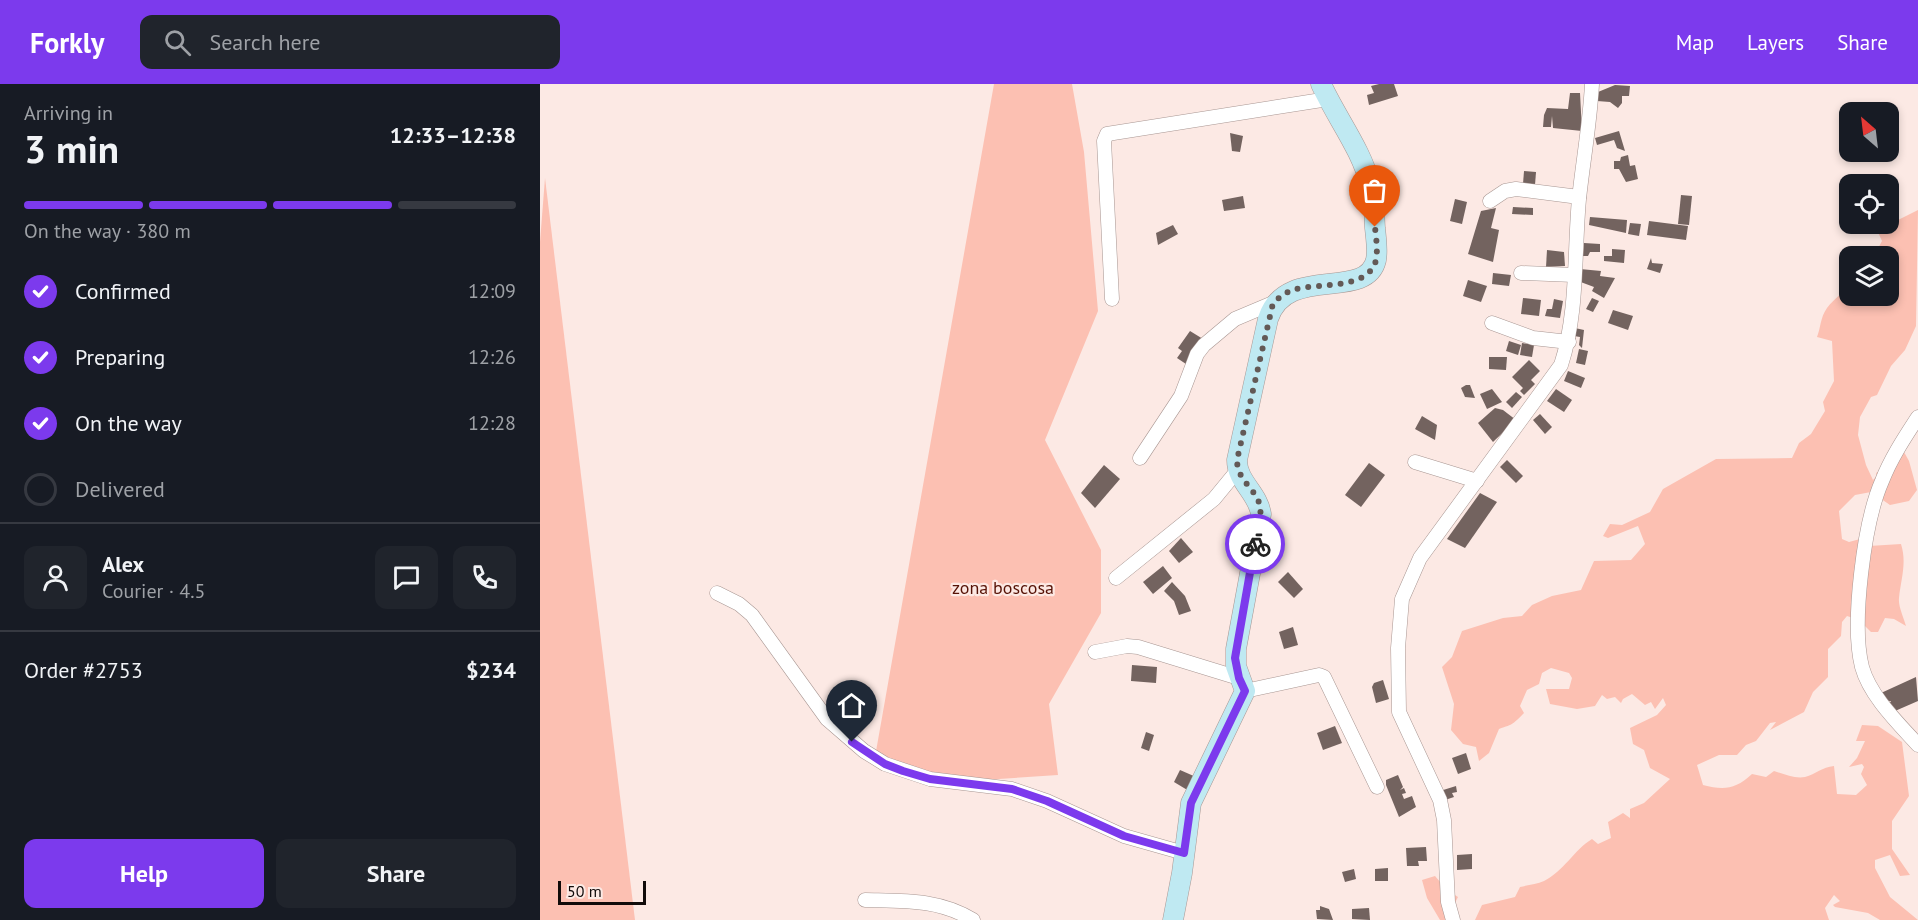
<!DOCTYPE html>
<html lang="en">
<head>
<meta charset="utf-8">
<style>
	:root { --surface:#171b24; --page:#20242c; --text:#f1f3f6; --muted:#9ea1a6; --line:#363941; --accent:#7c3aed }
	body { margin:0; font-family:"PT Sans",sans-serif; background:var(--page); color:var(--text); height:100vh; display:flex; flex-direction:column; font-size:22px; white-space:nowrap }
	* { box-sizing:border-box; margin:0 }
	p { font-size:20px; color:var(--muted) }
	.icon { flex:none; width:33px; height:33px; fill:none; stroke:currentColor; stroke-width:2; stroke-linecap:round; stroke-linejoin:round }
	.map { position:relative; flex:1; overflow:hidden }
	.drawer { display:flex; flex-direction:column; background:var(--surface); width:540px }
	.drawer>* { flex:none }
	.needle { width:39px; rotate:332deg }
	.buttons { position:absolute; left:1299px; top:18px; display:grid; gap:12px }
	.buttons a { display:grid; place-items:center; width:60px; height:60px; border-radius:12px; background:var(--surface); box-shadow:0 3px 9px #0003; font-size:30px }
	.scale { position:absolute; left:18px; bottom:15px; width:88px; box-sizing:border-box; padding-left:6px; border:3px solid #110b0a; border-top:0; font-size:16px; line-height:21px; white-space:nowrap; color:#110b0a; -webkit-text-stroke:4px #fce9e4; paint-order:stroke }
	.pin { position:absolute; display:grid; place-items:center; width:51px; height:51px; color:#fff; margin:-62px -26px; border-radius:50% 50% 50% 0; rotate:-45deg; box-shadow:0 0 6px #0007 }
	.pin .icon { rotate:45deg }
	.courier { position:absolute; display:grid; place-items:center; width:60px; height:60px; margin:-30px; border:4px solid #7c3aed; border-radius:50%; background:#fff; color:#222; box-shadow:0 2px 8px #0007 }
	.overview em { font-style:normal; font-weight:700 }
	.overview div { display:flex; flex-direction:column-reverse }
	.overview { display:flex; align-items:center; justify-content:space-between; height:102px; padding:0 24px }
	h1 { font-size:39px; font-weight:700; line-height:45px }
	.bar { display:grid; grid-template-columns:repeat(4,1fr); gap:9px 6px; align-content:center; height:72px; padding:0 24px }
	.bar i { height:8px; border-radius:4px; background:var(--line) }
	.bar .active { background:var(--accent) }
	.bar p { grid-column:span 4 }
	.line { display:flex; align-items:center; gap:15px; padding:0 24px; border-top:2px solid var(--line) }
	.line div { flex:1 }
	.round { display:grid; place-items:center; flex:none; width:63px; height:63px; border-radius:12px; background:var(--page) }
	ol { padding:0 24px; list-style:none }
	li { display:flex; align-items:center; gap:18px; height:66px }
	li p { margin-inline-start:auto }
	li .icon { padding:6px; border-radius:50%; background:var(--accent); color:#fff; stroke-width:4 }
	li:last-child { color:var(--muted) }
	li i { width:33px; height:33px; border:3px solid var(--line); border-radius:50% }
	.button { display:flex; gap:12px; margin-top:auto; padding:12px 24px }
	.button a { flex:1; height:69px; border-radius:12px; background:var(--accent); color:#fff; font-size:24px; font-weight:700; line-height:69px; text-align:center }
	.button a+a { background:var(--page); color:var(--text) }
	header { display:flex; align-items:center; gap:36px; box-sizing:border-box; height:84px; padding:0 30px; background:var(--accent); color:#fff }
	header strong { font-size:28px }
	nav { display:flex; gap:33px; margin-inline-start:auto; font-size:21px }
	.search { width:420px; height:54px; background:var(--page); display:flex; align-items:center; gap:15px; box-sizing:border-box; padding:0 21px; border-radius:12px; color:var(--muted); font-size:22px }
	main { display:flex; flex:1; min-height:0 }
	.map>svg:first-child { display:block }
	.green { fill:#fcc0b2 }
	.building { fill:#73635f }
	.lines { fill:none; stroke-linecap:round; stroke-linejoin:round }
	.street-casing { stroke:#a89692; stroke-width:15 }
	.secondary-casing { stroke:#a89692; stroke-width:21 }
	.street { stroke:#fff; stroke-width:14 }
	.secondary { stroke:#bfe9f2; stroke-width:20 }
	.done { stroke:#635956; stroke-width:6; stroke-dasharray:0 10.8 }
	.route { stroke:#7c3aed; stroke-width:8 }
	.labels { text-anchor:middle; stroke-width:4.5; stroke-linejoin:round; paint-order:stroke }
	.park-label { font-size:18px; fill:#571206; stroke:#fce9e4 }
</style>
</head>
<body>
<header>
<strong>Forkly</strong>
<div class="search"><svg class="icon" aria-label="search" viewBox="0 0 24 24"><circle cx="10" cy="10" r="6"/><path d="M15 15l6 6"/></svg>Search here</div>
<nav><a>Map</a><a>Layers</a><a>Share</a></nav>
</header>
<main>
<section class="drawer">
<div class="overview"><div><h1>3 min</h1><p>Arriving in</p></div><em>12:33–12:38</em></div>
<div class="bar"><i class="active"></i><i class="active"></i><i class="active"></i><i></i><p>On the way · 380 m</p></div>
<ol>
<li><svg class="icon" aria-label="check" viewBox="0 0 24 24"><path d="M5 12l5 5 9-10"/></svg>Confirmed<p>12:09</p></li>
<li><svg class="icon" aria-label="check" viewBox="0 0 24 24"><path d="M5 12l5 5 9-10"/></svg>Preparing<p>12:26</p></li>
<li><svg class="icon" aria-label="check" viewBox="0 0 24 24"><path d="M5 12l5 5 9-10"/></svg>On the way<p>12:28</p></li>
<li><i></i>Delivered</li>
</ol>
<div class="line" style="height:108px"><a class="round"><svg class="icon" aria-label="person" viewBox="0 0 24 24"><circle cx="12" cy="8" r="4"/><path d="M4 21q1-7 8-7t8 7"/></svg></a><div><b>Alex</b><p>Courier · 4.5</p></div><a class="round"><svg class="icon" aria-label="chat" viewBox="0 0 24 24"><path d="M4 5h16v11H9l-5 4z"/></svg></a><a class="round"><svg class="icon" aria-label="phone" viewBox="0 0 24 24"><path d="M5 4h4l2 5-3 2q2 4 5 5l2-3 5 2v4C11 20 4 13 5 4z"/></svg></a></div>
<div class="line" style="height:78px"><div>Order #2753</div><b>$234</b></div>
<div class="button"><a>Help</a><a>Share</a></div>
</section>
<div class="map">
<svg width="1378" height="836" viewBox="0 0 1378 836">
	<rect width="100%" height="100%" fill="#fce9e4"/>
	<g class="green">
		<polygon points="454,0 532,0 544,68 558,227 505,356 561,466 561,529 509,620 518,691 413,698 335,673"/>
		<polygon points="5,94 95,836 0,836 0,158"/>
		<path d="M1378,126L1376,242L1365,266L1351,282L1337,311L1331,313L1320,333L1318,351L1326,381L1333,396L1337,392L1336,389L1345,385L1364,368L1369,377L1377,406L1369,417L1350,421L1331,408L1315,411L1299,427L1302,455L1309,458L1320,455L1329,462L1361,460C1367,479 1361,495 1359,514C1358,522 1364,534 1366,542L1354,535L1345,534L1338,548H1331L1319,536L1307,532L1302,538L1301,552L1288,565V593L1273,608L1264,628L1230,646L1236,638L1230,639L1216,657L1206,661L1197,671H1179L1157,681L1163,701C1183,706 1195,706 1212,690L1226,693L1234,687C1244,690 1255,695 1265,693C1276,690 1282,683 1294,682L1297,710L1316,711L1327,701L1321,690L1324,683L1322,680L1309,683L1317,674L1325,657H1316L1322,641L1338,642L1362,658L1369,712L1352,737V765L1370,791L1360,792L1350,771L1335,776V784L1350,813L1378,836H1340L1328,829L1295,823L1293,821L1300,817L1294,811L1285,824L1289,836H935L942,821L975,813L980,803C988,801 997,800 1004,797C1024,787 1034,766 1052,755L1058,760L1071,754L1068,738L1083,729L1090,734V725L1104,719L1130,695L1110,684L1104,666L1093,660L1090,644L1117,631L1126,621L1123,614L1115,625L1111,618L1105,621L1092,610L1083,615L1081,619L1075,613L1067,615L1062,611L1055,622L1037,625L1010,620L1006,605H1029L1032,594L1029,589L1011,584L1002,589L999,600L987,606L980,622L984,629C973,640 974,640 959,645L949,669L939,677L936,663L923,660L911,646L914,620L902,583L912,573L922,547L963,534L982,532L992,521L1012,512L1041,506L1054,477L1091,476L1105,460L1098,442L1068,454L1063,452L1070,440L1082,441L1110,428L1123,405L1176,375L1252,374L1259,359L1271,350L1285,327L1283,318L1294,297L1292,257L1277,253C1281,243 1280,234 1287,224C1294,214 1304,210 1309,198L1310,212H1348V172H1334L1342,157L1336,144L1352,139Z"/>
		<polygon points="895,792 907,806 918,813 906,836 900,836 887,814 882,796"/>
	</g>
	<g class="building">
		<polygon points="839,0 854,0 858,12 829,21 827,11 834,9 831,2"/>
		<polygon points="1075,1 1090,2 1089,12 1082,12 1082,19 1078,24 1070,18 1057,17 1058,8"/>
		<polygon points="1030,9 1040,9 1042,47 1013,44 1012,32 1011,43 1003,43 1004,31 1007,24 1028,25"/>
		<polygon points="1079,47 1085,67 1077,64 1074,56 1057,61 1055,54"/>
		<polygon points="690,49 703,52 700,68 692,67"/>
		<polygon points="1088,71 1090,82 1095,81 1098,95 1086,98 1079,85 1074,85 1074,77 1080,77 1081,73"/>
		<polygon points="984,87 996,88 995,101 983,100"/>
		<polygon points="1141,111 1152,112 1149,141 1138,140"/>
		<polygon points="703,112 705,124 684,127 682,116"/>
		<polygon points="915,115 927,118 922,140 910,137"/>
		<polygon points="973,123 993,124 993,131 972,130"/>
		<polygon points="956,124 951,144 959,146 953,178 928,170 941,127"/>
		<polygon points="1050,133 1087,136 1086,149 1049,141"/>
		<polygon points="1109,137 1148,142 1146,156 1107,151"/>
		<polygon points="1090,139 1101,140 1099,152 1088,150"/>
		<polygon points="633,141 638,150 618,161 616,149"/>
		<polygon points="1044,159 1060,160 1060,168 1050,168 1048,172 1043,172"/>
		<polygon points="1072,165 1085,166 1084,179 1064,177 1064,172 1072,172"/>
		<polygon points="1007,166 1024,168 1025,182 1006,183"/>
		<polygon points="1111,174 1112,179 1123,180 1120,189 1107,185"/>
		<polygon points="1040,185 1061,187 1060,192 1075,194 1064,214 1052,207 1054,203 1038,197"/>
		<polygon points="953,189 971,191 969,202 952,200"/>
		<polygon points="928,196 947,202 941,218 923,212"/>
		<polygon points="983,214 1001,216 999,232 981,230"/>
		<polygon points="1052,214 1059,217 1053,228 1046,225"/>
		<polygon points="1014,215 1023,217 1020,234 1005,232 1007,225 1012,225"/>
		<polygon points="1073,226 1093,232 1088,246 1068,239"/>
		<polygon points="1035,244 1044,246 1042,264 1039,261 1040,253 1034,252"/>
		<polygon points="650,247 663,255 646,280 637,274 642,267 638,264"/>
		<polygon points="969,257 981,261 978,271 966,267"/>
		<polygon points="982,259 994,261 992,273 980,271"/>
		<polygon points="1039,265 1048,267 1045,281 1036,279"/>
		<polygon points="949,273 967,273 966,286 949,285"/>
		<polygon points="989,276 1000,287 991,296 995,300 984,311 980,307 983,304 972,293"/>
		<polygon points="1028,287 1045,294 1041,304 1024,297"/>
		<polygon points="926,301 930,301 935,314 925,313 921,304"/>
		<polygon points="952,305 962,318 947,325 940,310"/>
		<polygon points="1016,305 1032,316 1024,328 1007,317"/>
		<polygon points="976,308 982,313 972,324 966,318"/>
		<polygon points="955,324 963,326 976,336 953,358 938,339"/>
		<polygon points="1000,330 1012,343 1005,350 993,336"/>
		<polygon points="882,332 897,341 895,356 875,345"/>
		<polygon points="967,376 983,392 976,399 960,383"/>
		<polygon points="829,379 845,391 821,423 805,411"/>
		<polygon points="564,381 580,395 555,424 541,409"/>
		<polygon points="940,409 957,418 925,464 907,455"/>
		<polygon points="641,454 653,468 639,479 629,467"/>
		<polygon points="623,482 632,494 613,510 603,498"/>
		<polygon points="748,488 763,505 754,514 738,498"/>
		<polygon points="632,498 645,512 651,527 639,531 634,517 624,507"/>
		<polygon points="753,543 758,561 744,565 739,548"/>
		<polygon points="592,581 617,583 616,599 591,597"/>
		<polygon points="1376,593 1378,617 1355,627 1349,620 1351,617 1345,617 1341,609"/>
		<polygon points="843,596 849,615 836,619 832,603 834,599"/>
		<polygon points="795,642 802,659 783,666 777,649"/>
		<polygon points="606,648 614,651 609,667 601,664"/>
		<polygon points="926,669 931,685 918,690 912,674"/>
		<polygon points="640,686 656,693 649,707 634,698"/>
		<polygon points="858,691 863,703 860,706 864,704 866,709 862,710 864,715 872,712 876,723 859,733 846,701 846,696"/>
		<polygon points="916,702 917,708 912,709 914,713 902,717 900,707"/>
		<polygon points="886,763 887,777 878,777 879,782 867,782 866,764"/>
		<polygon points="932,770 932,785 917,786 917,771"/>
		<polygon points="848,784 848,797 835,797 835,785"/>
		<polygon points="814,785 816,795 805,798 802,788"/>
		<polygon points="780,822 789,825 793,836 777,835 776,826 780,826"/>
		<polygon points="829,824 830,836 812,835 812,825"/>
	</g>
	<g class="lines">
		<g class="street-casing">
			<g id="street">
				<polyline points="950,117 965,107 976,105 1039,113"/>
				<polyline points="981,189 1034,191"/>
				<polyline points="572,215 564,57 567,50 788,15"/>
				<polyline points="952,239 993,254 1029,258"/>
				<path d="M1378,333C1365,353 1351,374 1342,397C1324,438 1311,540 1322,583C1330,612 1358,639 1378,661"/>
				<polyline points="600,374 641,312 657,270 664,261 695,235 733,219"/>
				<polyline points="875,378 937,397"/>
				<polyline points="576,494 674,415 697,387"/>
				<polyline points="177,509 199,520 212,531 287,635 324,667 345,680 390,695 472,705 507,717 584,752 644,769"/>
				<polyline points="555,568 587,562 598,563 699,594"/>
				<polyline points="705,607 779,591 784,593 837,703"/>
				<path d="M325,816C364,817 399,815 433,836"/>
				<path d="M913,836L908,818L904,736L900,716L859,628L858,564L862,515L880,474L1021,281C1038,229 1034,170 1039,115C1043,77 1050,39 1052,0"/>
			</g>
		</g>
		<g class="secondary-casing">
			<path id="secondary" d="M633,836L642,789L651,719L705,607L696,582V565L721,430C718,409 697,398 697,376L728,235C746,179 826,218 836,176C838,166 836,154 835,144C834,131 835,116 831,103C821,64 797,35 781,0"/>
		</g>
		<use href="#street" class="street"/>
		<use href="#secondary" class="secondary"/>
	</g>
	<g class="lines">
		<path class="done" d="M715,460C717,449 722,434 720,422C716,404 697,397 697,376L733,219C740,213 747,207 756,205C779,199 829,206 836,176C838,165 836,154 835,143"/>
		<polyline class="route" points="312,658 345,680 363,687 390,695 472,705 507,717 584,752 644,769 651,719 705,607 699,594 695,574 715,460"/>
	</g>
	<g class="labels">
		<g class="park-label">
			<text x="463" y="510">zona boscosa</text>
		</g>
	</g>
</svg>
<div class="buttons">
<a><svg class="needle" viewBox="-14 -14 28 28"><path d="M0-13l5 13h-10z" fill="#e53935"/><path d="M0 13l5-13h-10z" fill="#9ea1a6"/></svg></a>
<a><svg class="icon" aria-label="locate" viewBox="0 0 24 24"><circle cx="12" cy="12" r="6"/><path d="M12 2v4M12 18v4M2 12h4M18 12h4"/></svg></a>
<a><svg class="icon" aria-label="layers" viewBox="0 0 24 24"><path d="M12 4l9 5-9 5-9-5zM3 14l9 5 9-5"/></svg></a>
</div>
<div class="scale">50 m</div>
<div class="pin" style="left:835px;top:143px;background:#ea580c"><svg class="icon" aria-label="bag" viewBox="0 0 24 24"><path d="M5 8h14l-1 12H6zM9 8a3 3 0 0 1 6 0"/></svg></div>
<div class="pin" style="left:312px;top:658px;background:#1f2937"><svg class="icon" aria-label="home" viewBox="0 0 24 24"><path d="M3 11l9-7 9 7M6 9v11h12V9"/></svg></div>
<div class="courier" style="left:715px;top:460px"><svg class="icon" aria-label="bike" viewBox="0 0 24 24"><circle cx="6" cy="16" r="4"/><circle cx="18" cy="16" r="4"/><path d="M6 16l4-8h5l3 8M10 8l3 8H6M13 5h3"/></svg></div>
</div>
</main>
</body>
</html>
